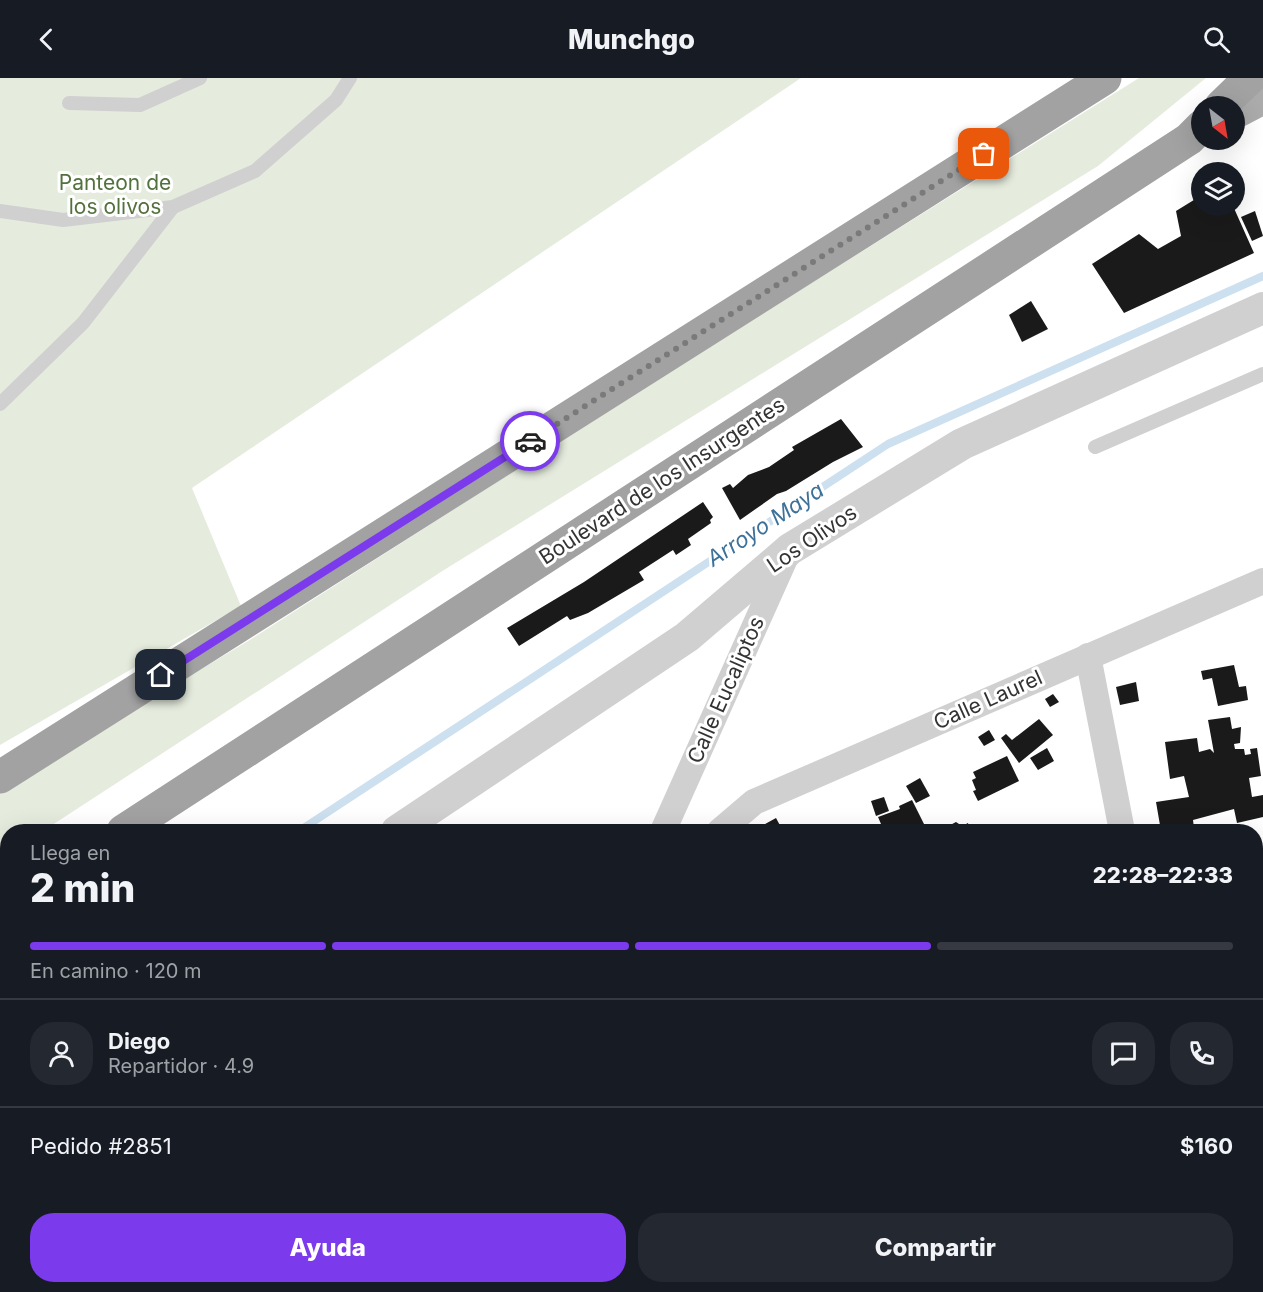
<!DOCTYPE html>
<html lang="es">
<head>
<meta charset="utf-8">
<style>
	:root { --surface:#171b24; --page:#242831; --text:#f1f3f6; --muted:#9ea1a6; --line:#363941; --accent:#7c3aed }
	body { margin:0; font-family:Inter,sans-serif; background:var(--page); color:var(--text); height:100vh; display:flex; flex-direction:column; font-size:22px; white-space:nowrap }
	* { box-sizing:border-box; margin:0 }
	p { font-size:20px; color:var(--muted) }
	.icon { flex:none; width:33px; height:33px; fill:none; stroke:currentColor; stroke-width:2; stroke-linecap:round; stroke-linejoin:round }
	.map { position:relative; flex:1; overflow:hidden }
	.sheet { position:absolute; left:0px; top:746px; width:1263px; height:470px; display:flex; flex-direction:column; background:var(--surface); border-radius:24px 24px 0 0; box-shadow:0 6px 24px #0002 }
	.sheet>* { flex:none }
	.needle { width:39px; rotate:149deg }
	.tools { position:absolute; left:1191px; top:18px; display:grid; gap:12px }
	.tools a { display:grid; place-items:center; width:54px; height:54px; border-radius:50%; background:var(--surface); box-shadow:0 6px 24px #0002; font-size:30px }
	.pin { position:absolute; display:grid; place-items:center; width:51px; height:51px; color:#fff; margin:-26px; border-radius:12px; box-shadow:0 3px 9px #0006 }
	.courier { position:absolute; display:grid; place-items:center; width:60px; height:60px; margin:-30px; border:4px solid #7c3aed; border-radius:50%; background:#fff; color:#222; box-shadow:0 2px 8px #0007 }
	.summary em { font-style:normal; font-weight:800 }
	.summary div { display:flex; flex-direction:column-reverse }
	.summary { display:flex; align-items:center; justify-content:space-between; height:102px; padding:0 30px }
	h1 { font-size:39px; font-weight:800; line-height:45px }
	.bar { display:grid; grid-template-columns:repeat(4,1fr); gap:9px 6px; align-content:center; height:72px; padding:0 30px }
	.bar i { height:8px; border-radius:4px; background:var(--line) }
	.bar .on { background:var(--accent) }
	.bar p { grid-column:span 4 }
	.line { display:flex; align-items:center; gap:15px; padding:0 30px; border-top:2px solid var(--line) }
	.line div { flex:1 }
	.round { display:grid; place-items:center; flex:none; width:63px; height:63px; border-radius:24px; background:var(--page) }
	.cta { display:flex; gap:12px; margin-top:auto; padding:12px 30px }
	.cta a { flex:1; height:69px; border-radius:24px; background:var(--accent); color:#fff; font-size:24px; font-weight:800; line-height:69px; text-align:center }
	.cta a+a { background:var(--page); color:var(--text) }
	header { display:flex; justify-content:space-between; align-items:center; height:78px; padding:0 30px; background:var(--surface); font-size:27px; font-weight:800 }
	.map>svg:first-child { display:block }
	.green { fill:#e5ecde }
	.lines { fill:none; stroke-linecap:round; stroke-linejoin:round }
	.stream { stroke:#cde0ef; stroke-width:8 }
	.building { fill:#1a1a1a }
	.service { stroke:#d0d0d0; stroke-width:14 }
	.minor { stroke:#d0d0d0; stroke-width:26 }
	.tertiary { stroke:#d0d0d0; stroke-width:32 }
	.primary { stroke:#ababab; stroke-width:33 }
	.trunk { stroke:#a2a2a2; stroke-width:33 }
	.done { stroke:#7a7a7a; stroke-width:6; stroke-dasharray:0 10.8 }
	.route { stroke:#7c3aed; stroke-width:8 }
	.labels { text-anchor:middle; stroke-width:6; stroke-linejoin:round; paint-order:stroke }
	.park-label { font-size:21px; fill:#53713d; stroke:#fff }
	.street-label { font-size:21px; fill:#333; stroke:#fff }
	.water-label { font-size:22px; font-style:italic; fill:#3c7199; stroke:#fff }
</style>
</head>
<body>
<header><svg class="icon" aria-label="back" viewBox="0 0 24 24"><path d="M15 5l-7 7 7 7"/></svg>Munchgo<svg class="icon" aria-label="search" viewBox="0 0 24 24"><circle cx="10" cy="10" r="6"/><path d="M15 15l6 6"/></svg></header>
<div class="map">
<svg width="1263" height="1214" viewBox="0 0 1263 1214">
	<rect width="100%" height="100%" fill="#fff"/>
	<g class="green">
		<polygon points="0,0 801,0 192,410 241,528 0,667"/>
		<polygon points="1139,0 1206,0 1098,88 444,492 43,753 8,753 7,775 0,780 0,712 248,563 639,313"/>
	</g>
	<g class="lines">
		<g class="stream">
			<polyline points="299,753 888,366 1263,198"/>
			<polyline points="0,957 8,951"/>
		</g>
	</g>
	<g class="building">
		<polygon points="1202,117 1202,128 1233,128 1254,175 1124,235 1092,186 1139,156 1158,171 1181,158 1176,133"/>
		<polygon points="1255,133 1263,158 1252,163 1241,139"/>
		<polygon points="1031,223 1048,251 1022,264 1009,237"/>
		<polygon points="841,341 863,369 833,384 786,413 777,416 740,442 722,410 730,406 733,410 748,397 769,389 794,372 792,369"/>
		<polygon points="703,424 713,439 710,442 711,445 688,461 691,467 676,477 673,472 639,494 644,502 588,535 570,542 567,538 519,568 507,550 584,504"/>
		<polygon points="1234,587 1239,609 1246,608 1248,622 1218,628 1212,600 1203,602 1201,593"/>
		<polygon points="1136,604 1139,623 1120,627 1116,609"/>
		<polygon points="1053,616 1059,624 1050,629 1045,621"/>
		<polygon points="1230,639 1232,651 1241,649 1240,665 1234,666 1235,671 1244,671 1245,677 1251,676 1250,671 1257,670 1261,698 1249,700 1252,719 1263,717 1263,739 1237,745 1234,731 1193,742 1194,750 1161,753 1156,724 1189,719 1184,698 1170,701 1165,664 1197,660 1199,674 1210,671 1214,675 1208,642"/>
		<polygon points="1039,641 1053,657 1019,685 1001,660 1006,656 1012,662"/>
		<polygon points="989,652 995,662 984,668 978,659"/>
		<polygon points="1047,670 1054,683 1038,692 1030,680"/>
		<polygon points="1007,678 1019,703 978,723 973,713 976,712 972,702 976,700 973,694"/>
		<polygon points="920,700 930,718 916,725 906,708"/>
		<polygon points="884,719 889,733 876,738 871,723"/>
		<polygon points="912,722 927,752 884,753 878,739 900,731 899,728"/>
		<polygon points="776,740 783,753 757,753 756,751"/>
		<polygon points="956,744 962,748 968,745 970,753 939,753"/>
		<polygon points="1263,771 1263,806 1259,806 1256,772"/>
		<polygon points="1256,974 1263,977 1263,1012 1256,1009"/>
		<polygon points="1256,1014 1263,1016 1263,1035 1256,1033"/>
		<polygon points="1263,1054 1263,1082 1256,1079"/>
		<polygon points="0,1069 8,1079 8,1099 0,1104"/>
		<polygon points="8,1104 8,1131 0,1118 0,1109"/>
		<polygon points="1256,1143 1263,1146 1256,1166"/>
		<polygon points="8,1162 8,1208 30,1208 17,1214 8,1214 0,1194 0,1178 3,1177 0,1166"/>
		<polygon points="1261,1178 1263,1214 1236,1214 1239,1208 1256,1208 1256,1184 1258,1185"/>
		<polygon points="365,1208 392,1211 392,1214 365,1214"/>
		<polygon points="642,1208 674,1208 674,1213 642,1209"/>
		<polygon points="878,1208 904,1208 901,1214 893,1214"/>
		<polygon points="943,1208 952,1208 965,1214 939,1214"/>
		<polygon points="1008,1208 1020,1212 1021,1208 1028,1208 1046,1214 1006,1214"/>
		<polygon points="1194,1208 1217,1208 1215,1214"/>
	</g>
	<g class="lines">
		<g class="service">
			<polyline points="69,25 140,27 200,0"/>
			<polyline points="0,133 63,142 173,129 255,93 336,22 350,0"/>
			<polyline points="0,326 83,245 173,129"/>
			<polyline points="1095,369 1263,296"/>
		</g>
		<g class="minor">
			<polyline points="1088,578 1122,753"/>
			<polyline points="663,753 788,474"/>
			<polyline points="720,753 754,724 1263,503"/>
			<polyline points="1256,922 1263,925"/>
			<polyline points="1256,1096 1263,1099"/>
			<polyline points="312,1208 316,1214"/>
			<polyline points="497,1208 532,1214"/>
			<polyline points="1064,1208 1082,1214"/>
			<polyline points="161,1214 179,1208"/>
			<polyline points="763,1214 771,1208"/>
		</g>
		<g class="tertiary">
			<polyline points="397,753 687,559 790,471 962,366 1263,230"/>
			<polyline points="0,1039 8,1033"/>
		</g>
		<polyline class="primary" points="1234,35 1263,20"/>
		<g class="trunk">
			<polyline points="1221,28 1250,0"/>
			<polyline points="0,699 1105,0"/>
			<polyline points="123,753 1189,61 1202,48"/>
			<polyline points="0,828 8,824"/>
		</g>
	</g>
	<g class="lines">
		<polyline class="done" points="530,363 984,76"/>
		<polyline class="route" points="161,597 530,363"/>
	</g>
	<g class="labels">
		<g class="park-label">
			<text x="115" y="112">Panteon de<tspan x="115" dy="24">los olivos</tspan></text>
		</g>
		<g class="street-label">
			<text transform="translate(662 403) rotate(-33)" y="7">Boulevard de los Insurgentes</text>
			<text transform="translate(812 461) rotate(-34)" y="7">Los Olivos</text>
			<text transform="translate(726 612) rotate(-66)" y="7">Calle Eucaliptos</text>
			<text transform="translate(988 622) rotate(-24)" y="7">Calle Laurel</text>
		</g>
		<g class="water-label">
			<text transform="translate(765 446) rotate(-33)" y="8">Arroyo Maya</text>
		</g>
	</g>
</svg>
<div class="tools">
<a><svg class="needle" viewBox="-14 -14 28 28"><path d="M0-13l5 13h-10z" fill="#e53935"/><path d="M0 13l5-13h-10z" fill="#9ea1a6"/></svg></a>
<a><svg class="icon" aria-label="layers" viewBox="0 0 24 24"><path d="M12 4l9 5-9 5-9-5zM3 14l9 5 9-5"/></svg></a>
</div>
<div class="pin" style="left:984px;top:76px;background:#ea580c"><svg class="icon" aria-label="bag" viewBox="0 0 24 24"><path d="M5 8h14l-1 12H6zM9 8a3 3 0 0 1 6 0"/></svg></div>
<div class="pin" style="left:161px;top:597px;background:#1f2937"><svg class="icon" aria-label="home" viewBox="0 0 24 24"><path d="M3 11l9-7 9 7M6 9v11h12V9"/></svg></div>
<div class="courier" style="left:530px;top:363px"><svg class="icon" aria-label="car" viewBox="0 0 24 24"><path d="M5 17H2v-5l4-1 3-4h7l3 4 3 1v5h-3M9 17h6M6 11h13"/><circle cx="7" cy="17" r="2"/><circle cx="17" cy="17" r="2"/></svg></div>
<section class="sheet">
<div class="summary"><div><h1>2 min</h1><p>Llega en</p></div><em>22:28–22:33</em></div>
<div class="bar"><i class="on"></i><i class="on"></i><i class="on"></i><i></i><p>En camino · 120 m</p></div>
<div class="line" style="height:108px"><a class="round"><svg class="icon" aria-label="person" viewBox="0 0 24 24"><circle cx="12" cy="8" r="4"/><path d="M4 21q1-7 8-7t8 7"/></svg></a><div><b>Diego</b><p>Repartidor · 4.9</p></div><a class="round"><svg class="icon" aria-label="chat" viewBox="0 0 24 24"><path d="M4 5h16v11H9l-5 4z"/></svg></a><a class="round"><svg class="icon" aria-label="phone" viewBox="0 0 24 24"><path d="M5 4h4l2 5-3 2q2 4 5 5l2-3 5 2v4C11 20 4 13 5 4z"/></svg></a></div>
<div class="line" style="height:78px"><div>Pedido #2851</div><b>$160</b></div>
<div class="cta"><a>Ayuda</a><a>Compartir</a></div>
</section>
</div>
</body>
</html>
